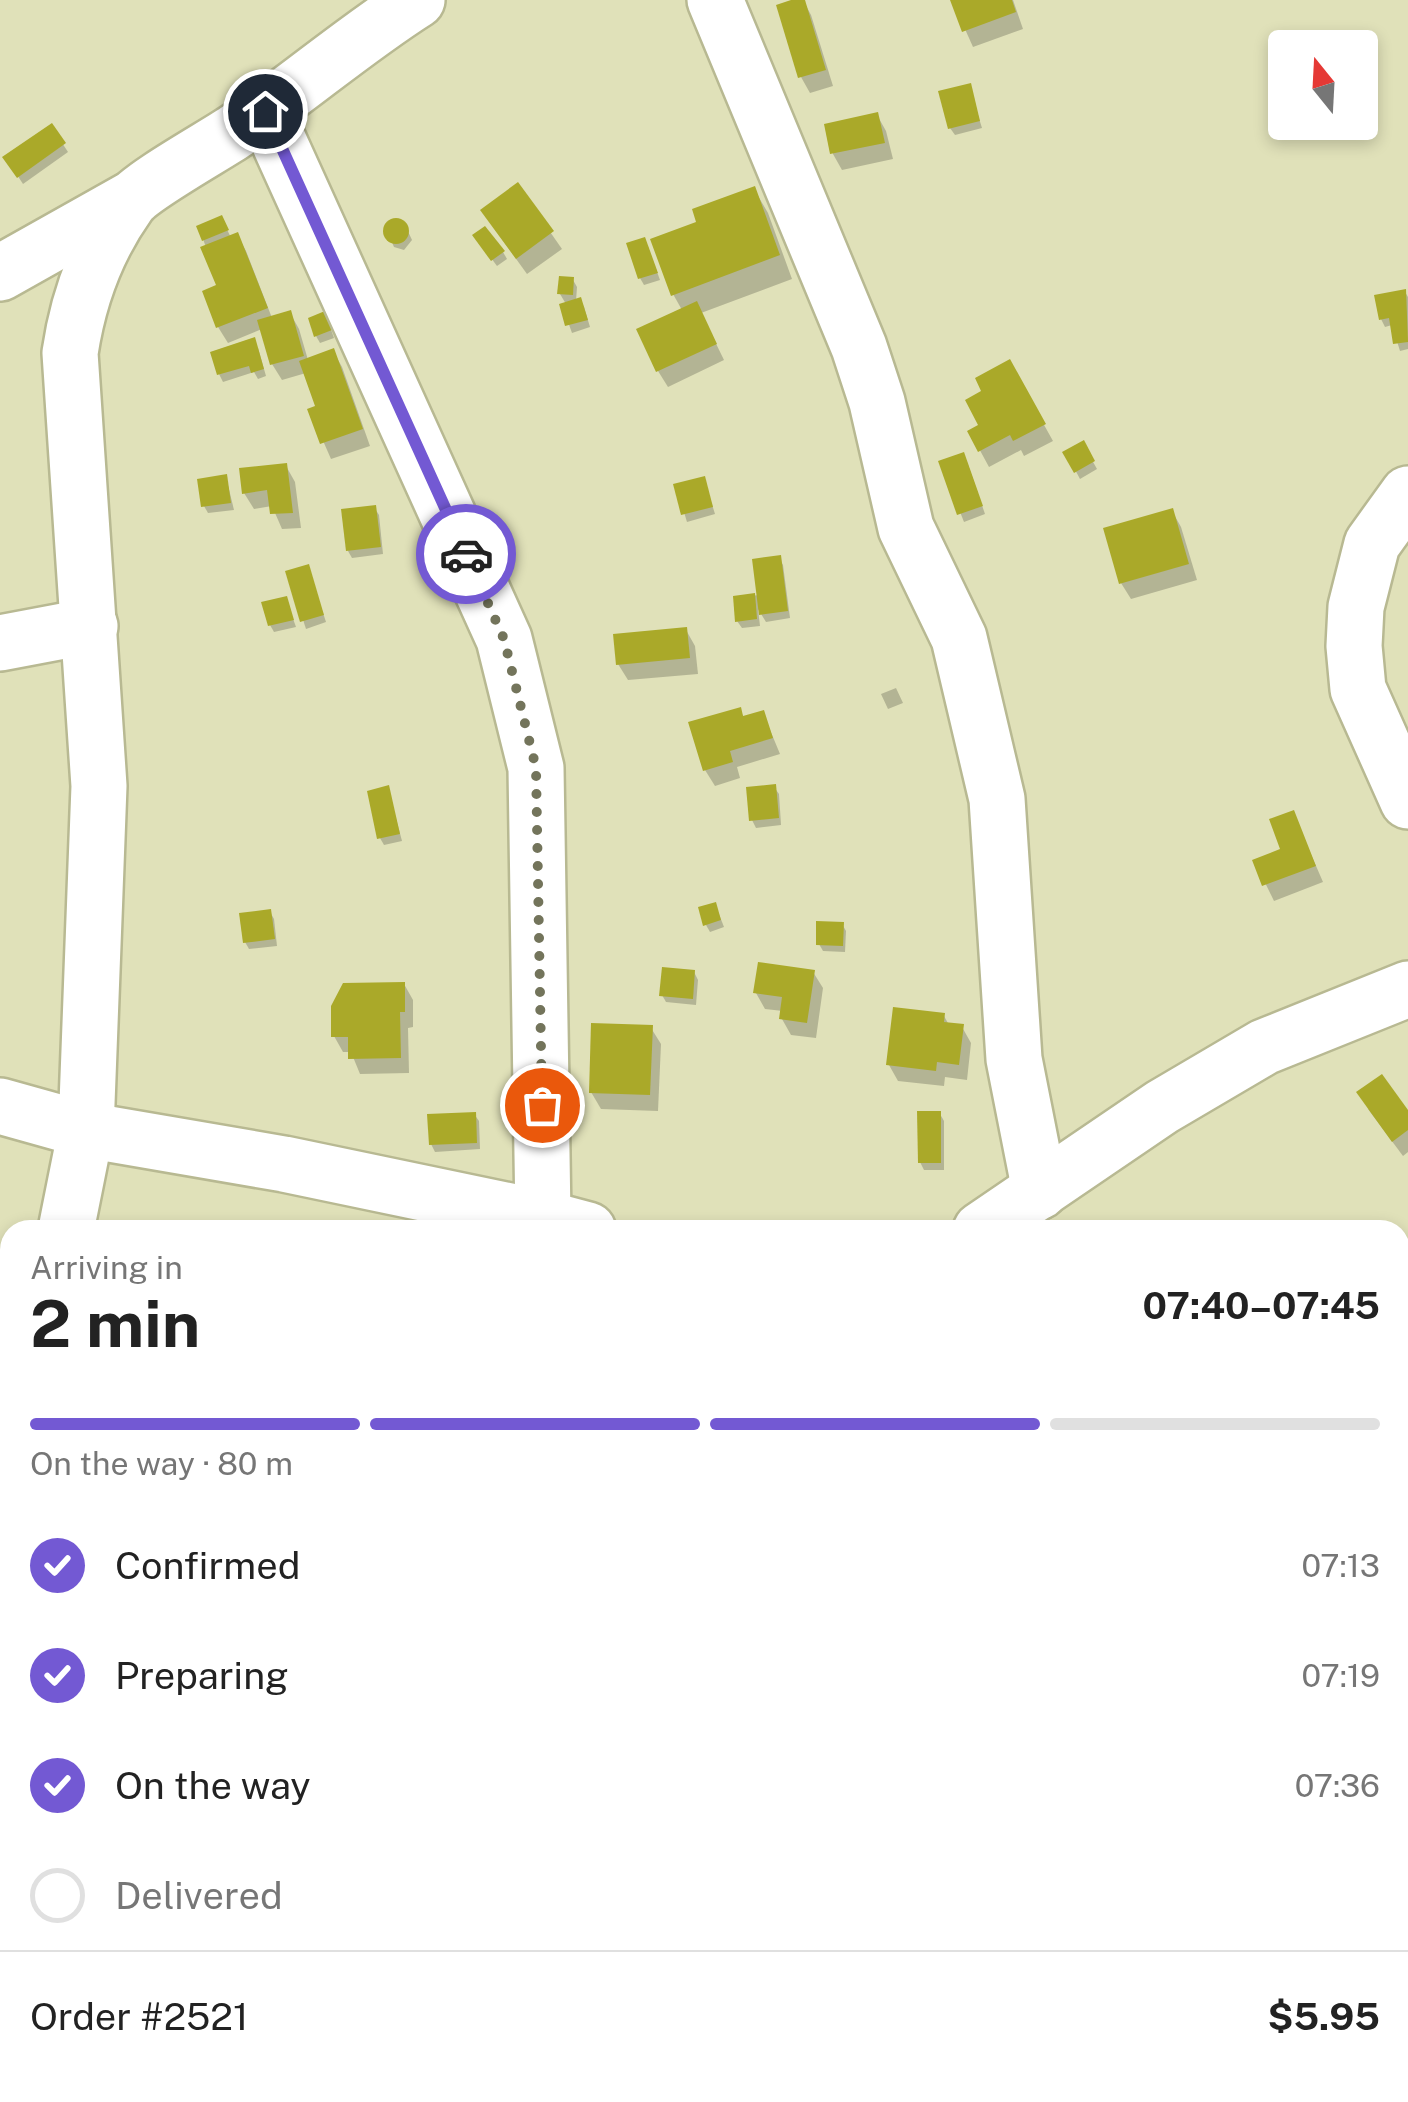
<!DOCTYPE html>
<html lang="en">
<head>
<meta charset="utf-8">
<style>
	:root { --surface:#fff; --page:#f2f2f2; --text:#222; --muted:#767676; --line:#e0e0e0; --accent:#7359d3 }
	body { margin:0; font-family:"Public Sans",sans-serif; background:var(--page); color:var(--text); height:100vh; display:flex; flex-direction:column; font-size:38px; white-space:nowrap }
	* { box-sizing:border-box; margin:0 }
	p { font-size:32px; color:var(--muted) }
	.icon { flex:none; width:55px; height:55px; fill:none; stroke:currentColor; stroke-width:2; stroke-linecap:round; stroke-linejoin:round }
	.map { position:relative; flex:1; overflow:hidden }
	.side { position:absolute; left:0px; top:1220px; width:1410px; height:882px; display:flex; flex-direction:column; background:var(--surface); border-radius:30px 30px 0 0; box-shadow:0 5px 15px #0003 }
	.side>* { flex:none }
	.needle { width:65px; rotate:342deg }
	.controls { position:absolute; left:1268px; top:30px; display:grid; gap:20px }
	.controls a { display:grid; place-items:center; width:110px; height:110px; border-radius:10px; background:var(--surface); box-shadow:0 5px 15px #0003; font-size:50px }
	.pin { position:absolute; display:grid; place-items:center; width:85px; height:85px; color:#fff; margin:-42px; border:5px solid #fff; border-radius:50%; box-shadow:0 2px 10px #0007 }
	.courier { position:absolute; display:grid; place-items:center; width:100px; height:100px; margin:-50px; border:8px solid #7359d3; border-radius:50%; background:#fff; color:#222; box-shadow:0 2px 12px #0007 }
	.headline em { font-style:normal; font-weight:700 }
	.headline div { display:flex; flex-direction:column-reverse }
	.headline { display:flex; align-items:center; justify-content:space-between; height:170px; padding:0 30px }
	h1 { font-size:65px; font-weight:700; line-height:75px }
	.bar { display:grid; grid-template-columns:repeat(4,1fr); gap:15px 10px; align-content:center; height:120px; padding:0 30px }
	.bar i { height:12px; border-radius:8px; background:var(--line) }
	.bar .current { background:var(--accent) }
	.bar p { grid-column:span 4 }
	.line { display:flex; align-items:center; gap:25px; padding:0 30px; border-top:2px solid var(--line) }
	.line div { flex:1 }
	ol { padding:0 30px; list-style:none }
	li { display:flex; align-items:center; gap:30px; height:110px }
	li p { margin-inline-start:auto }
	li .icon { padding:10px; border-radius:50%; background:var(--accent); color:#fff; stroke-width:4 }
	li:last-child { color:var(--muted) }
	li i { width:55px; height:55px; border:5px solid var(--line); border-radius:50% }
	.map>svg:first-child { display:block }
	.shadow { fill:#0003 }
	.building { fill:#aaa929 }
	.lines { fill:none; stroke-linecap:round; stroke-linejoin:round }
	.minor-casing { stroke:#b8b992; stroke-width:60 }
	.minor { stroke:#fff; stroke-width:55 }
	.done { stroke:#73745b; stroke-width:10; stroke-dasharray:0 18 }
	.route { stroke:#7359d3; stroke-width:12 }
</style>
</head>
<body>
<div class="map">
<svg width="1408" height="2102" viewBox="0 0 1408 2102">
	<rect width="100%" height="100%" fill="#e0e1b9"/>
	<g class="shadow">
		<polygon points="803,0 811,15 833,86 810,93 801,77 779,6"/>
		<polygon points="952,0 1013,0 1023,29 973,47"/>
		<polygon points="969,86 982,128 955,135 950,128"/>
		<polygon points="877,115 886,131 893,159 842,170 833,154 827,126"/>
		<polygon points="51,126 68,152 23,184 6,158"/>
		<polygon points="518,186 562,249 527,274 493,227"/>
		<polygon points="754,189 768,213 792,279 701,313 724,360 668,387 658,371 682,310 673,294 699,223"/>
		<polygon points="395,221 405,225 412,240 404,250 394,247 386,229"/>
		<polygon points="225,225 231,238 237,235 246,251 272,318 290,313 299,329 308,360 333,351 342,367 370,446 331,459 310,411 318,408 306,373 282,380 272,364 262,329 228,343 218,327 219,286 199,227"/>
		<polygon points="480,243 503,252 507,259 497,266"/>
		<polygon points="648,247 660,280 644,285 640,278"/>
		<polygon points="573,280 577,287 576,301 580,300 584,307 590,327 572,333 562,305 566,304 560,294"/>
		<polygon points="1405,292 1408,297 1408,349 1400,351 1392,325 1385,327 1381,319"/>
		<polygon points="328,321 334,338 320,343 316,336"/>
		<polygon points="258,348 266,376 258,379 254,372 223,382 219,374"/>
		<polygon points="1009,362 1053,441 1024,456 1021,450 989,467 970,432 982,426 985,392"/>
		<polygon points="1083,444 1097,469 1080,479 1066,453"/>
		<polygon points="967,462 985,514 964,522 941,463"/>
		<polygon points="286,466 295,482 301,528 282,529 272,506 254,509 244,493"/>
		<polygon points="226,477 234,510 208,513 204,506"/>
		<polygon points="704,479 715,514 687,522 676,486"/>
		<polygon points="374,507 379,515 383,554 352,558 348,551"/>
		<polygon points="1172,511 1181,527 1197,580 1131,599 1121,583"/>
		<polygon points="779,558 783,565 790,618 766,622 758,609 760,626 742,628 737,621 735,598 759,595"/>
		<polygon points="308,567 326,622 306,629 288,573"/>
		<polygon points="286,599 296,627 274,632 270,625"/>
		<polygon points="686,630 695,646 698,674 628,680 618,664"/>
		<polygon points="896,688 903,703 888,709 881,694"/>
		<polygon points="739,709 745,719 763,713 780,754 737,767 740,778 715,786 705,770"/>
		<polygon points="774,787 779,794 781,825 756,828 752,820"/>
		<polygon points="388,788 402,841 384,845 380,838"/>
		<polygon points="1293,813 1323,882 1274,901 1255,862 1284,850"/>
		<polygon points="715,904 724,927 710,932 706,925"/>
		<polygon points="270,912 274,919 277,946 249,949 245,942"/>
		<polygon points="842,924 846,931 845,952 823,951 819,944"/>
		<polygon points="694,972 698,980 696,1005 666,1002 662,995"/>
		<polygon points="813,972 823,988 816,1038 791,1035 782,1019 783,1011 765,1009 756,993"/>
		<polygon points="404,984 413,1000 413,1027 408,1028 409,1073 360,1074 351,1052 343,1052 334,1036"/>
		<polygon points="944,1016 949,1025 962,1027 971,1043 967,1080 945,1077 944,1086 898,1081 889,1065"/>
		<polygon points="651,1028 661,1044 658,1111 601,1109 591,1092"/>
		<polygon points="1368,1109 1408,1114 1408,1152 1403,1156"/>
		<polygon points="474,1114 479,1121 480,1149 435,1152 431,1144"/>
		<polygon points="940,1114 944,1121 944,1170 924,1170 920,1162"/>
		<polygon points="1408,1250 1408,1286 1400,1276 1400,1260"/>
		<polygon points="10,1752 10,1805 0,1798 0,1771"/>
		<polygon points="1400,2062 1408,2070 1408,2089 1395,2102 1387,2102 1378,2092 1400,2092"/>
		<polygon points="156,2092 179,2092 173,2102"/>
		<polygon points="1137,2092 1169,2092 1149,2102 1142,2102"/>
	</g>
	<g class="building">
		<polygon points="791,0 805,0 826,70 798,78 776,5"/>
		<polygon points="950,0 1012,0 1016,12 962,32"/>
		<polygon points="971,83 980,121 948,129 938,91"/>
		<polygon points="878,112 885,143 830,154 824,124"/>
		<polygon points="52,123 66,143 17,178 2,157"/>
		<polygon points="518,182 554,231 516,259 480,210"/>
		<polygon points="755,186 780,255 671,296 650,239 696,222 692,209"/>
		<polygon points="222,215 229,230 202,241 196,226"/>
		<circle cx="396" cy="231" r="13"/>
		<polygon points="485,226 505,251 491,261 472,235"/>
		<polygon points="238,232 268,308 216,328 202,291 216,285 200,247"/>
		<polygon points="645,237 658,273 638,279 626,243"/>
		<polygon points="559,276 574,277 573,295 557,294"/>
		<polygon points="1406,289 1408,342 1393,344 1389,318 1379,320 1374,295"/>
		<polygon points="581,297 588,320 565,326 559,304"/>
		<polygon points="697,301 717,344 656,372 636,329"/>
		<polygon points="291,310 304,356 270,365 257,320"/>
		<polygon points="325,311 332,330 314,337 308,318"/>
		<polygon points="255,337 264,369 251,373 249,366 217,375 210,352"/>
		<polygon points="334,348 363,429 320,444 307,409 315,406 299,361"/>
		<polygon points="1010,359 1046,424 1013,441 1010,435 978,452 967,431 978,425 965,400 981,391 975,378"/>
		<polygon points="1084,440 1095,461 1074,473 1062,452"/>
		<polygon points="964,452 983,506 957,515 938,461"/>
		<polygon points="287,463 293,513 270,514 267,490 242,494 239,468"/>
		<polygon points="227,474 231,503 201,507 197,479"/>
		<polygon points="705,476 713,507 681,515 673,484"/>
		<polygon points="376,505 381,547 346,551 341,509"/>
		<polygon points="1173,508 1189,564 1119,584 1103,528"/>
		<polygon points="781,555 788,611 759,615 752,559"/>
		<polygon points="309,564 324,615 300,622 285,571"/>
		<polygon points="755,593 757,619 735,622 733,596"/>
		<polygon points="287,596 294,620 268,626 261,602"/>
		<polygon points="687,627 690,658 616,665 613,634"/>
		<polygon points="741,707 743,716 764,710 773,738 730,751 733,762 703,771 688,722"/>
		<polygon points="776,784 779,818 749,821 746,787"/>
		<polygon points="389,785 400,834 377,839 367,791"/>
		<polygon points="1294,810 1316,866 1262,886 1252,860 1280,849 1269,819"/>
		<polygon points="716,902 721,920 703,926 698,907"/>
		<polygon points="271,909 275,939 243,943 239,913"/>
		<polygon points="816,921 844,922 843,946 816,945"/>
		<polygon points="758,962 815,970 807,1023 779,1019 782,997 753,993"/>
		<polygon points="662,967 695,970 693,999 659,996"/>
		<polygon points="405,982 405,1012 400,1012 401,1058 348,1059 348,1037 331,1037 331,1006 343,983"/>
		<polygon points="893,1007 945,1013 944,1022 964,1024 959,1065 937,1062 936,1071 886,1065"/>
		<polygon points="591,1023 653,1025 650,1095 589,1093"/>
		<polygon points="1382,1074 1408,1110 1408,1130 1392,1142 1356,1092"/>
		<polygon points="917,1111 941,1111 941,1163 918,1163"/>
		<polygon points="476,1112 477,1143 429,1145 427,1114"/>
		<polygon points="10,1746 10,1796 0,1790 0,1765"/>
		<polygon points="580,2092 632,2092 629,2102 582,2102"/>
	</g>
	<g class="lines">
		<g class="minor-casing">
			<g id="minor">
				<polyline points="715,0 859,347 877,402 906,528 959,638 997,799 1014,1059 1040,1191"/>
				<polyline points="265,111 504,639 536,768 543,1218 541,1230"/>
				<polyline points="0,273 130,200"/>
				<polyline points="1408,494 1372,544 1356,607 1354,646 1358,689 1408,801"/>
				<polyline points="0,643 90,626"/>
				<polyline points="0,1106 86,1130 284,1164 543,1218 588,1230"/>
				<path d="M66,1230L86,1130L99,786L70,353C78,299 96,249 128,204C141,186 214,146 236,131C298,89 354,40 417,0"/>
				<polyline points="981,1230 1162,1107 1264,1047 1408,989"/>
				<polyline points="1400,1433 1408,1424"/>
				<polyline points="0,1551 10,1504"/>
				<polyline points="1400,1554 1408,1557"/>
				<polyline points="906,2092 914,2102"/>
			</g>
		</g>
		<use href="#minor" class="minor"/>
	</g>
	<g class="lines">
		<polyline class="done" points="466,554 504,639 536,768 542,1105"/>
		<polyline class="route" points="265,111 466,554"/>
	</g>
</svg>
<div class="controls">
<a><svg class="needle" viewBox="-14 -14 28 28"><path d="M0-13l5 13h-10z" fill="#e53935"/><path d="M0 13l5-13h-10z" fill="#767676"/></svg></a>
</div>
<div class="pin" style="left:542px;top:1105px;background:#ea580c"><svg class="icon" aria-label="bag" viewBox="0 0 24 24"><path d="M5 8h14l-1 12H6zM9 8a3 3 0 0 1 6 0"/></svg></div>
<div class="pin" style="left:265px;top:111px;background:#1f2937"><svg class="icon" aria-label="home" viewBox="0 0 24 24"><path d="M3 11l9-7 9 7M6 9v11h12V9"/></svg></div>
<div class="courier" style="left:466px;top:554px"><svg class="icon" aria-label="car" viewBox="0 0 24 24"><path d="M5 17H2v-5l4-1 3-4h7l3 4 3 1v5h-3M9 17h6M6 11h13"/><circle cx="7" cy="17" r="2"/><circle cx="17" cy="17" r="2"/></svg></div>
<section class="side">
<div class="headline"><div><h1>2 min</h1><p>Arriving in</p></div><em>07:40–07:45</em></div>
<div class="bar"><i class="current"></i><i class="current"></i><i class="current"></i><i></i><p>On the way · 80 m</p></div>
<ol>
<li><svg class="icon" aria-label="check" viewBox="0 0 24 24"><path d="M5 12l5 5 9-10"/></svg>Confirmed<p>07:13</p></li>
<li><svg class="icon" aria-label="check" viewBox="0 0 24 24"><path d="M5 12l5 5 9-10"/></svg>Preparing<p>07:19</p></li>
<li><svg class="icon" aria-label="check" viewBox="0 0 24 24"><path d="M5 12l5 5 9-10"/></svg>On the way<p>07:36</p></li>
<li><i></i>Delivered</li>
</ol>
<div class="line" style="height:130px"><div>Order #2521</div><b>$5.95</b></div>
</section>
</div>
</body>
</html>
